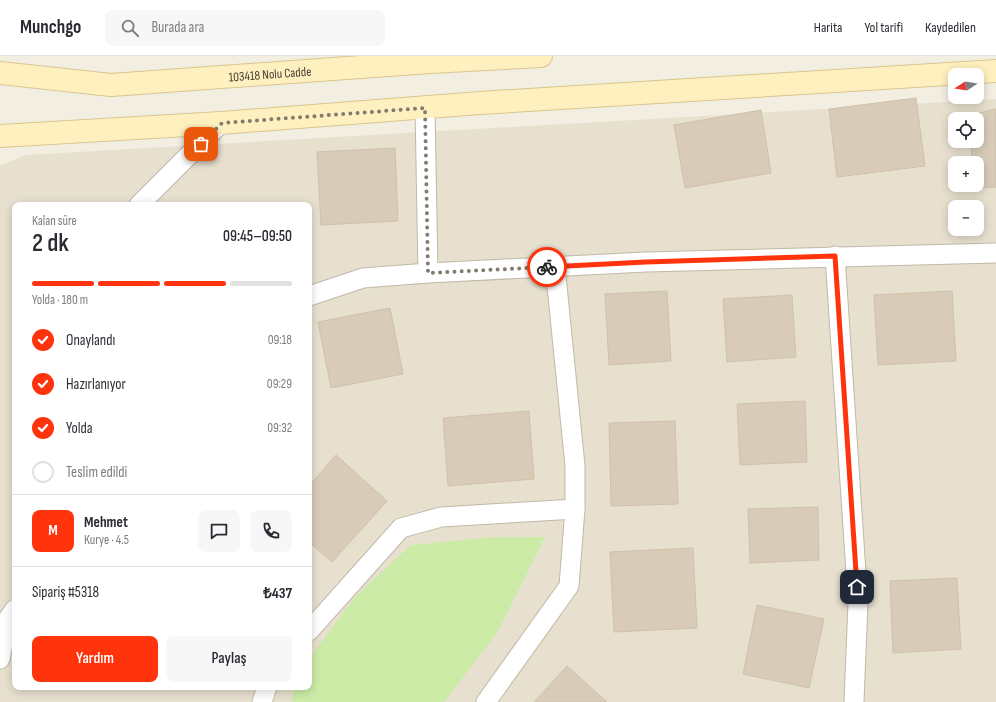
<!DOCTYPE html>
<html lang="tr">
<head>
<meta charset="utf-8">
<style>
	:root { --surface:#fff; --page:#f7f7f7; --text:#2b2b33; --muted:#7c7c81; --line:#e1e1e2; --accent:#ff330c }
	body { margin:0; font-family:"Sofia Sans Condensed",sans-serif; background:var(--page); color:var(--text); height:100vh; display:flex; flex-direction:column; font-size:15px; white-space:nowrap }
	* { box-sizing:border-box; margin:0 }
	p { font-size:13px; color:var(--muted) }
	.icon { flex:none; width:22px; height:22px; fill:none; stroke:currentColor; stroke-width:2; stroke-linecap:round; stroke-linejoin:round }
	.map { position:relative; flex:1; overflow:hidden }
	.sheet { position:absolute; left:12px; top:146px; width:300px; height:488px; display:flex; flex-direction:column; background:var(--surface); border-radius:8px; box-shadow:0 2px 10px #0003 }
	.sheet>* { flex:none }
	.needle { width:26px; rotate:258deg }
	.tools { position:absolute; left:948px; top:12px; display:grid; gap:8px }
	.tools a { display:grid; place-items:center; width:36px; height:36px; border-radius:8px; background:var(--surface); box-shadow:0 2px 10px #0003; font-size:20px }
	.pin { position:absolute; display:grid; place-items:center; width:34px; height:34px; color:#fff; margin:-17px; border-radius:8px; box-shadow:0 2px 6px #0006 }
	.courier { position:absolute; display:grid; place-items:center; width:40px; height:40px; margin:-20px; border:3px solid #ff330c; border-radius:50%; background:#fff; color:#222; box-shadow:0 1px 5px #0007 }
	.overview em { font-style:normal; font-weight:600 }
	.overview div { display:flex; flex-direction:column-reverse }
	.overview { display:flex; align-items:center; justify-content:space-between; height:68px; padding:0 20px }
	h1 { font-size:26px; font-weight:600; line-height:30px }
	.bar { display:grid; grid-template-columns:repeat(4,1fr); gap:6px 4px; align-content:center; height:48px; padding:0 20px }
	.bar i { height:5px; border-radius:3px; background:var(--line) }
	.bar .on { background:var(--accent) }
	.bar p { grid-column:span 4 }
	.line { display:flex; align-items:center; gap:10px; padding:0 20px; border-top:1px solid var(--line) }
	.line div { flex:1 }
	.round { display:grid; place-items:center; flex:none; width:42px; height:42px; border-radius:8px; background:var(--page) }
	ol { padding:0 20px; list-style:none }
	li { display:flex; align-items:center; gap:12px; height:44px }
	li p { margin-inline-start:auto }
	li .icon { padding:4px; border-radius:50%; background:var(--accent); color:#fff; stroke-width:4 }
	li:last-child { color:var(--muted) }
	li i { width:22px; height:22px; border:2px solid var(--line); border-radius:50% }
	.cta { display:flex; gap:8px; margin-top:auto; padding:8px 20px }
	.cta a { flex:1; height:46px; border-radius:8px; background:var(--accent); color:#fff; font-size:16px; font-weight:600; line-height:46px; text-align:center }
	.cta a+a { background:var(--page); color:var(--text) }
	header { display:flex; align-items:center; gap:24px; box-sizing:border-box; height:56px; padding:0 20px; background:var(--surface); border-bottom:1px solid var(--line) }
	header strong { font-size:19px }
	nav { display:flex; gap:22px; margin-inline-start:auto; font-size:14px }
	.search { width:280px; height:36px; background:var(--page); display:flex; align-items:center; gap:10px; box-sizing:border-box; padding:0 14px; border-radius:8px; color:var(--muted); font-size:15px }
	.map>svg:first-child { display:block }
	.residential { fill:#e7e0cf; fill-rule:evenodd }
	.green { fill:#cceba6 }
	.building { fill:#d8ccb9; stroke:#d0c1a9 }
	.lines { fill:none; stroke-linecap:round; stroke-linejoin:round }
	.minor-casing { stroke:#c1b8a7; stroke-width:21 }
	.secondary-casing { stroke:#d9c68f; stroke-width:24 }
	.minor { stroke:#fff; stroke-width:19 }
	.secondary { stroke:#fff0bf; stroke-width:22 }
	.done { stroke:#817b70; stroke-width:4; stroke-dasharray:0 7.2 }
	.route { stroke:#ff330c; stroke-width:5 }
	.labels { text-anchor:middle; stroke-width:3.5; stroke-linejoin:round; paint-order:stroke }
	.street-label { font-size:13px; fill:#443d32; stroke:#fff }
</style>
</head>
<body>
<header>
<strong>Munchgo</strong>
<div class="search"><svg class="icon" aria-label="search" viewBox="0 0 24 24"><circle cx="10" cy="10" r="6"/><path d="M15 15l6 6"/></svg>Burada ara</div>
<nav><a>Harita</a><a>Yol tarifi</a><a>Kaydedilen</a></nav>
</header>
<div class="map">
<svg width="996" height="646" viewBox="0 0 996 646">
	<rect width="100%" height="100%" fill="#f3eee2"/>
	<path class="residential" d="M996,43V646H0V110L25,99ZM955,63H977V85H955ZM955,107H977V129H955ZM15,149H309V631H15ZM955,151H977V173H955Z"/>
	<polygon class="green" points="495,481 545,481 497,577 444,646 292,646 294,631 309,631 309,603 355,541 411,489"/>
	<g class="building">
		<polygon points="916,42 925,110 837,121 829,53"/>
		<polygon points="996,53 996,131 974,132 974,129 977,129 977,107 972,107 971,85 977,85 977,63 970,63 970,59"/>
		<polygon points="761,54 771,117 685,132 674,69"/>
		<polygon points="395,92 398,165 321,169 317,96"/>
		<polygon points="667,235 671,305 609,309 605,238"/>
		<polygon points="952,235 956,305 878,309 874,239"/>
		<polygon points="792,239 796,301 727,306 723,243"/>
		<polygon points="390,252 403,318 331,332 318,266"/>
		<polygon points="805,345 807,406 740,409 737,348"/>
		<polygon points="529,355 534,423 448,430 443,362"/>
		<polygon points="675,365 678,448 611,450 609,367"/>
		<polygon points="336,399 387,445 332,506 309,486 309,430"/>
		<polygon points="818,451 819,504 750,507 748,453"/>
		<polygon points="693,492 697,572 614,576 610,496"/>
		<polygon points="957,522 961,593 893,597 890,525"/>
		<polygon points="757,549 824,563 809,632 743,618"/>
		<polygon points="567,610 607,646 534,646"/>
	</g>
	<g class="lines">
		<g class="minor-casing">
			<g id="minor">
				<polyline points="425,52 428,217"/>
				<polyline points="139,149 221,67"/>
				<polyline points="835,200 858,547 854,646"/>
				<polyline points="309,240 363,222 428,217 646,206 996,197"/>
				<polyline points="309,575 401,472 441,461 575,453"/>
				<polyline points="0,603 8,563 15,553"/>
				<polyline points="262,646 267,631"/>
				<polyline points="486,646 569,530 575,453 575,410 555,210"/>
			</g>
		</g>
		<g class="secondary-casing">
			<g id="secondary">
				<path id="s1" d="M0,17L111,29L430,6L541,0"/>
				<polyline points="0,80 221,67 480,47 996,15"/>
			</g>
		</g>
		<use href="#minor" class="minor"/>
		<use href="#secondary" class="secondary"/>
	</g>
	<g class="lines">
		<polyline class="done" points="201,88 222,67 425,52 428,217 547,211"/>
		<polyline class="route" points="547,211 646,206 835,200 857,531"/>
	</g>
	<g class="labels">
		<g class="street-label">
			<text dy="5" stroke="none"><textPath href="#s1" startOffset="271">103418 Nolu Cadde</textPath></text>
		</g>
	</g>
</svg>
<div class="tools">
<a><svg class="needle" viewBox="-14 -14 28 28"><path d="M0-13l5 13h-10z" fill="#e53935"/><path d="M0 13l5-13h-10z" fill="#7c7c81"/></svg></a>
<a><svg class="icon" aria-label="locate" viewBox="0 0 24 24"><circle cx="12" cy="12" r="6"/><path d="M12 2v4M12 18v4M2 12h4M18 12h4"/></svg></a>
<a>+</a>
<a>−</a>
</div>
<div class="pin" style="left:201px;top:88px;background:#ea580c"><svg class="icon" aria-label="bag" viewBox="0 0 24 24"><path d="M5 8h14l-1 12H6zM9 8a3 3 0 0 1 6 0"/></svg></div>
<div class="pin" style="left:857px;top:531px;background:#1f2937"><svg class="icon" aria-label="home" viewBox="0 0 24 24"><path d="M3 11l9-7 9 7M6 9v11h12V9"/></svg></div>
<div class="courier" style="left:547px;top:211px"><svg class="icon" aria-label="bike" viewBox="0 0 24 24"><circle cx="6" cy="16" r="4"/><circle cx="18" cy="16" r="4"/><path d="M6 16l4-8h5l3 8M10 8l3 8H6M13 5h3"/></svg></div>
<section class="sheet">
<div class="overview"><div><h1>2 dk</h1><p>Kalan süre</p></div><em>09:45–09:50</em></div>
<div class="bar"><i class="on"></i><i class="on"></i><i class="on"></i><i></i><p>Yolda · 180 m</p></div>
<ol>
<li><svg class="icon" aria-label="check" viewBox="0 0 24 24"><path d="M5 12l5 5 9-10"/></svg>Onaylandı<p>09:18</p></li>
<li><svg class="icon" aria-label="check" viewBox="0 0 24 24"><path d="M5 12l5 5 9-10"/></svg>Hazırlanıyor<p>09:29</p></li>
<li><svg class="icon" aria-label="check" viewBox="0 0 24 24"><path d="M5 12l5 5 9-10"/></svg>Yolda<p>09:32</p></li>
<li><i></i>Teslim edildi</li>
</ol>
<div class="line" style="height:72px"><b class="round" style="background:var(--accent);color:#fff">M</b><div><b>Mehmet</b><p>Kurye · 4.5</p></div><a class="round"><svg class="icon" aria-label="chat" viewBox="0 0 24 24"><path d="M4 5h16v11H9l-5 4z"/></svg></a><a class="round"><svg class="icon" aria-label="phone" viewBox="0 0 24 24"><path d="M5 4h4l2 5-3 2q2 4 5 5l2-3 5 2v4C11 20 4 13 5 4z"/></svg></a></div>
<div class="line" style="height:52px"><div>Sipariş #5318</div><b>₺437</b></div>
<div class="cta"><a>Yardım</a><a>Paylaş</a></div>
</section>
</div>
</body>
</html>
